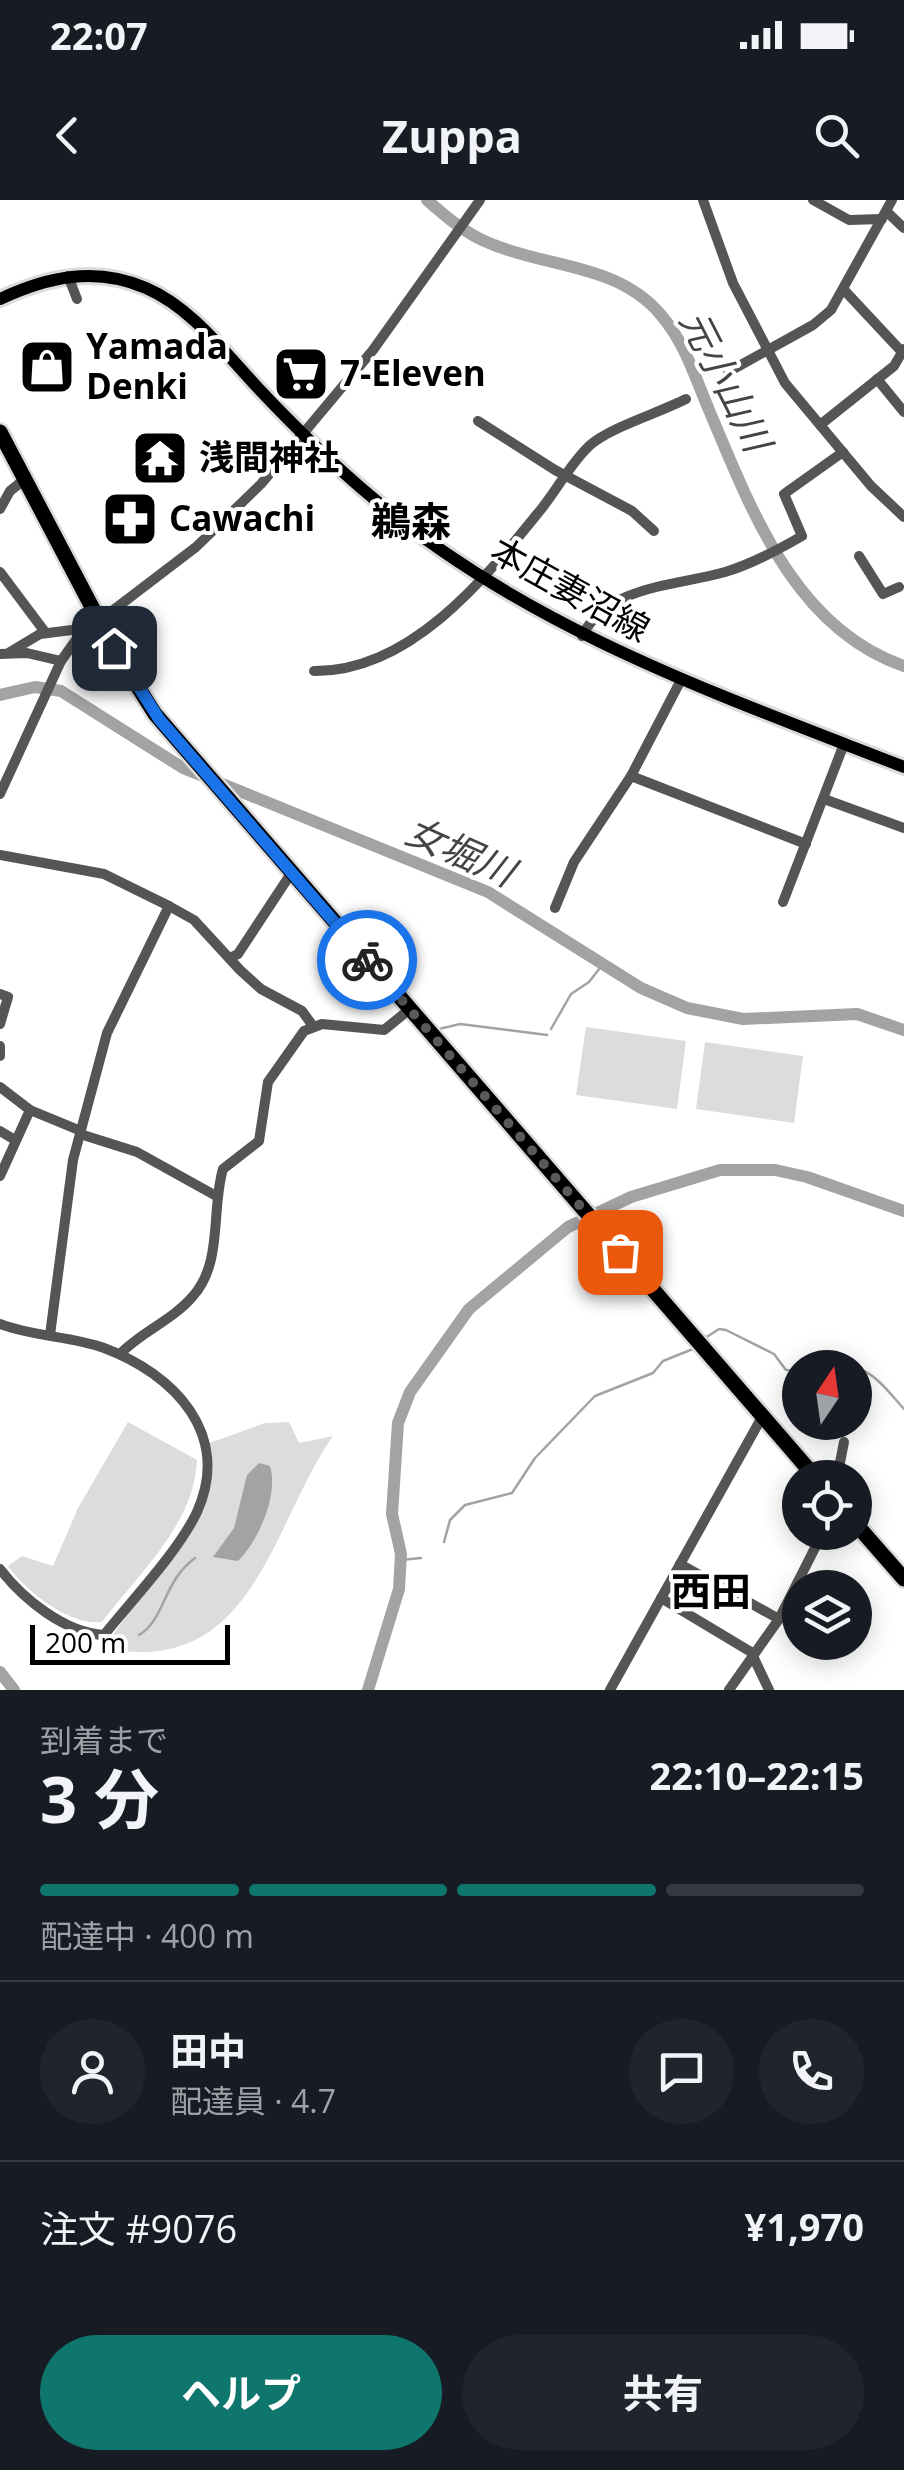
<!DOCTYPE html>
<html lang="ja">
<head>
<meta charset="utf-8">
<style>
	:root { --surface:#171b24; --page:#20242c; --text:#f1f3f6; --muted:#9ea1a6; --line:#363941; --accent:#0f766e }
	body { margin:0; font-family:"Open Sans","Noto Sans JP",sans-serif; background:var(--page); color:var(--text); height:100vh; display:flex; flex-direction:column; font-size:38px; white-space:nowrap }
	* { box-sizing:border-box; margin:0 }
	p { font-size:32px; color:var(--muted) }
	.icon { flex:none; width:55px; height:55px; fill:none; stroke:currentColor; stroke-width:2; stroke-linecap:round; stroke-linejoin:round }
	.map { position:relative; height:1490px; overflow:hidden }
	.panel { display:flex; flex-direction:column; background:var(--surface); flex:1 }
	.panel>* { flex:none }
	.needle { width:65px; rotate:13deg }
	.tools { position:absolute; left:782px; top:1150px; display:grid; gap:20px }
	.tools a { display:grid; place-items:center; width:90px; height:90px; border-radius:50%; background:var(--surface); box-shadow:0 5px 25px #0003; font-size:50px }
	.scale { position:absolute; left:30px; bottom:25px; width:200px; box-sizing:border-box; padding-left:10px; border:5px solid #000; border-top:0; font-size:28px; line-height:35px; white-space:nowrap; color:#000; -webkit-text-stroke:8px #fff; paint-order:stroke }
	.pin { position:absolute; display:grid; place-items:center; width:85px; height:85px; color:#fff; margin:-42px; border-radius:20px; box-shadow:0 5px 15px #0006 }
	.courier { position:absolute; display:grid; place-items:center; width:100px; height:100px; margin:-50px; border:8px solid #1a73e8; border-radius:50%; background:#fff; color:#222; box-shadow:0 2px 12px #0007 }
	.summary em { font-style:normal; font-weight:700 }
	.summary div { display:flex; flex-direction:column-reverse }
	.summary { display:flex; align-items:center; justify-content:space-between; height:170px; padding:0 40px }
	h1 { font-size:65px; font-weight:700; line-height:75px }
	.bar { display:grid; grid-template-columns:repeat(4,1fr); gap:15px 10px; align-content:center; height:120px; padding:0 40px }
	.bar i { height:12px; border-radius:8px; background:var(--line) }
	.bar .selected { background:var(--accent) }
	.bar p { grid-column:span 4 }
	.line { display:flex; align-items:center; gap:25px; padding:0 40px; border-top:2px solid var(--line) }
	.line div { flex:1 }
	.round { display:grid; place-items:center; flex:none; width:105px; height:105px; border-radius:52px; background:var(--page) }
	.primary-button { display:flex; gap:20px; margin-top:auto; padding:20px 40px }
	.primary-button a { flex:1; height:115px; border-radius:60px; background:var(--accent); color:#fff; font-size:40px; font-weight:700; line-height:115px; text-align:center }
	.primary-button a+a { background:var(--page); color:var(--text) }
	.status { display:flex; justify-content:space-between; align-items:center; height:70px; padding:0 50px; background:var(--surface); direction:ltr }
	.status svg { height:28px; fill:currentColor }
	header { display:flex; justify-content:space-between; align-items:center; height:130px; padding:0 40px; background:var(--surface); font-size:45px; font-weight:700 }
	.map>svg:first-child { display:block }
	.green { fill:#dcdcdc }
	.water { fill:#a3a3a3 }
	.lines { fill:none; stroke-linecap:round; stroke-linejoin:round }
	.stream { stroke:#a3a3a3; stroke-width:2.5 }
	.river { stroke:#a3a3a3; stroke-width:12 }
	.major-casing { stroke:#dbdbdb; stroke-width:18 }
	.highway-casing { stroke:#dbdbdb; stroke-width:20 }
	.minor { stroke:#555; stroke-width:10 }
	.major { stroke:#000; stroke-width:12 }
	.highway { stroke:#000; stroke-width:15 }
	.done { stroke:#595959; stroke-width:10; stroke-dasharray:0 18 }
	.route { stroke:#1a73e8; stroke-width:12 }
	.labels { text-anchor:middle; stroke-width:8; stroke-linejoin:round; paint-order:stroke }
	.poi-label { font-size:35px; font-weight:bold; fill:#000; stroke:#fff; text-anchor:start }
	.street-label { font-size:35px; fill:#000; stroke:#fff }
	.water-label { font-size:38px; font-style:italic; fill:#444; stroke:#fff }
	.quarter-label { font-size:40px; font-weight:bold; fill:#000; stroke:#fff }
</style>
</head>
<body>
<div class="status"><b>22:07</b><svg viewBox="0 0 49 12"><path d="M0 12V9h3v3zM5 12V6h3v6zM10 12V3h3v9zM15 12V0h3v12zM26 1h20v11H26zM47 4h2v5h-2z"/></svg></div>
<header><svg class="icon" aria-label="back" viewBox="0 0 24 24"><path d="M15 5l-7 7 7 7"/></svg>Zuppa<svg class="icon" aria-label="search" viewBox="0 0 24 24"><circle cx="10" cy="10" r="6"/><path d="M15 15l6 6"/></svg></header>
<div class="map">
<svg width="904" height="1490" viewBox="0 0 904 1490">
	<rect width="100%" height="100%" fill="#fff"/>
	<g class="green">
		<polygon points="586,827 686,841 677,909 576,895"/>
		<polygon points="705,842 803,856 794,923 696,909"/>
		<path d="M128,1222L197,1260C195,1323 139,1373 102,1422C69,1426 26,1391 8,1366L22,1356L53,1366L78,1308Z"/>
		<path d="M289,1222L299,1243L333,1236C271,1324 254,1479 104,1448L201,1310L207,1244L265,1223Z"/>
	</g>
	<path class="water" d="M259,1263L270,1266C279,1294 258,1342 238,1361L213,1357L234,1328L247,1275Z"/>
	<g class="lines">
		<g class="stream">
			<polyline points="439,829 460,824 547,835"/>
			<polyline points="551,829 571,794 589,782 603,764"/>
			<polyline points="702,1140 719,1129 726,1130 774,1154 786,1170 800,1171"/>
			<polyline points="815,1168 832,1168"/>
			<path d="M833,1168C870,1162 882,1185 904,1209"/>
			<polyline points="444,1342 450,1320 465,1305 512,1293 535,1258 595,1196 653,1173 663,1161 693,1149"/>
			<polyline points="401,1360 421,1358"/>
			<path d="M139,1435C165,1420 163,1381 195,1358"/>
		</g>
		<g class="river">
			<path d="M427,0C445,16 466,34 489,43C547,68 617,63 661,115C685,143 695,177 709,210C751,309 794,428 904,466"/>
			<polyline points="0,495 35,487 61,491 183,568 488,692 641,788 687,808 743,819 857,814 904,830"/>
			<polyline points="0,1472 14,1490"/>
			<polyline points="368,1490 399,1389 401,1354 392,1314 398,1223 410,1192 469,1109 568,1027 631,997 720,970 775,970 807,977 904,1011"/>
		</g>
		<g class="major-casing">
			<path id="major" d="M0,99C47,77 95,66 146,88C192,108 224,152 258,188C294,226 332,264 373,298C528,429 717,494 904,567"/>
		</g>
		<g class="highway-casing">
			<g id="highway">
				<polyline points="0,232 114,449 155,514 816,1278"/>
				<polyline points="855,1323 904,1379"/>
			</g>
		</g>
		<g class="minor">
			<polyline points="703,0 733,83 785,183 871,286 904,317"/>
			<polyline points="813,0 849,20 882,19"/>
			<polyline points="887,12 904,28"/>
			<polyline points="68,76 77,99"/>
			<polyline points="845,91 902,152"/>
			<polyline points="728,172 813,125 831,110 892,0"/>
			<polyline points="877,179 904,212"/>
			<polyline points="478,221 555,270 632,311 654,331"/>
			<polyline points="820,225 894,166 904,149"/>
			<polyline points="0,309 10,291 25,279"/>
			<polyline points="859,356 883,394 899,387"/>
			<polyline points="0,372 45,432"/>
			<path d="M582,436C608,385 676,386 725,372C752,364 778,350 802,336L784,294L843,252"/>
			<polyline points="10,452 40,434 72,430"/>
			<polyline points="0,454 27,453 61,461"/>
			<path d="M314,471C409,472 483,381 538,313C556,292 569,265 589,246C610,227 659,213 686,199"/>
			<polyline points="631,576 806,644"/>
			<polyline points="0,594 61,461 78,437 196,347 261,284 373,150 480,0"/>
			<polyline points="824,599 904,628"/>
			<polyline points="0,655 104,674 169,706 194,720 240,770 261,789 302,811 313,826"/>
			<polyline points="783,702 844,544"/>
			<polyline points="555,708 574,662 631,576 681,480"/>
			<polyline points="230,758 238,754 292,672"/>
			<polyline points="0,794 8,797 0,824"/>
			<polyline points="0,846 0,856"/>
			<polyline points="0,887 30,910 81,931"/>
			<polyline points="0,931 15,940"/>
			<polyline points="80,934 137,952 218,997"/>
			<polyline points="0,976 30,910"/>
			<path d="M0,1124C34,1137 70,1136 104,1148C174,1174 232,1234 197,1312C178,1352 132,1400 104,1435C65,1433 23,1399 0,1369"/>
			<polyline points="50,1135 73,960 107,833 169,706"/>
			<path d="M120,1154C141,1132 173,1120 193,1096C223,1063 211,1009 223,969L259,941L268,882L304,831L322,824L384,830L410,809"/>
			<polyline points="837,1278 844,1242"/>
			<polyline points="680,1364 779,1419"/>
			<polyline points="661,1398 751,1452 769,1490"/>
			<polyline points="610,1490 762,1217"/>
			<polyline points="729,1490 779,1419 823,1332"/>
		</g>
		<use href="#major" class="major"/>
		<use href="#highway" class="highway"/>
	</g>
	<g class="lines">
		<polyline class="done" points="367,760 620,1052"/>
		<polyline class="route" points="114,448 159,519 367,760"/>
	</g>
	<defs>
		<g id="shop-square" transform="scale(2.875)"><rect x="-9" y="-9" width="18" height="18" rx="4" fill="#000" stroke="#fff"/><path d="M-5-2.5h2.3a2.7 3.5 0 0 1 5.4 0H5L5.5 6h-11ZM-1.5-2.5h3a1.5 2.3 0 0 0-3 0Z" fill="#fff"/></g>
		<g id="supermarket-square" transform="scale(2.875)"><rect x="-9" y="-9" width="18" height="18" rx="4" fill="#000" stroke="#fff"/><path d="M-6-5.5h2.5l.6 2H6L4.5 2H-2.5L-4.4-4H-6ZM-1.5 3.2a1.3 1.3 0 1 0 .1 0ZM3 3.2a1.3 1.3 0 1 0 .1 0Z" fill="#fff"/></g>
		<g id="temple-square" transform="scale(2.875)"><rect x="-9" y="-9" width="18" height="18" rx="4" fill="#000" stroke="#fff"/><path d="M0-6L5-2H3V0L6.5 2.5H4V6H1.5V3h-3V6H-4V2.5H-6.5L-3 0V-2H-5Z" fill="#fff"/></g>
		<g id="pharmacy-square" transform="scale(2.875)"><rect x="-9" y="-9" width="18" height="18" rx="4" fill="#000" stroke="#fff"/><path d="M-2-6h4v4h4v4h-4v4h-4v-4h-4v-4h4Z" fill="#fff"/></g>
	</defs>
	<g fill-rule="evenodd">
		<use href="#shop-square" x="47" y="167"/>
		<use href="#supermarket-square" x="301" y="174"/>
		<use href="#temple-square" x="160" y="258"/>
		<use href="#pharmacy-square" x="130" y="319"/>
	</g>
	<g class="labels">
		<g class="poi-label">
			<text x="86" y="159">Yamada<tspan x="86" dy="40">Denki</tspan></text>
			<text x="340" y="186">7-Eleven</text>
			<text x="199" y="270">浅間神社</text>
			<text x="169" y="331">Cawachi</text>
		</g>
		<g class="street-label">
			<text transform="translate(570 390) rotate(29)" y="12">本庄妻沼線</text>
		</g>
		<g class="water-label">
			<text transform="translate(725 181) rotate(63)" y="13">元小山川</text>
			<text transform="translate(460 652) rotate(24)" y="13">女堀川</text>
		</g>
		<g class="quarter-label">
			<text x="411" y="336">鵜森</text>
			<text x="711" y="1406">西田</text>
		</g>
	</g>
</svg>
<div class="tools">
<a><svg class="needle" viewBox="-14 -14 28 28"><path d="M0-13l5 13h-10z" fill="#e53935"/><path d="M0 13l5-13h-10z" fill="#9ea1a6"/></svg></a>
<a><svg class="icon" aria-label="locate" viewBox="0 0 24 24"><circle cx="12" cy="12" r="6"/><path d="M12 2v4M12 18v4M2 12h4M18 12h4"/></svg></a>
<a><svg class="icon" aria-label="layers" viewBox="0 0 24 24"><path d="M12 4l9 5-9 5-9-5zM3 14l9 5 9-5"/></svg></a>
</div>
<div class="scale">200 m</div>
<div class="pin" style="left:620px;top:1052px;background:#ea580c"><svg class="icon" aria-label="bag" viewBox="0 0 24 24"><path d="M5 8h14l-1 12H6zM9 8a3 3 0 0 1 6 0"/></svg></div>
<div class="pin" style="left:114px;top:448px;background:#1f2937"><svg class="icon" aria-label="home" viewBox="0 0 24 24"><path d="M3 11l9-7 9 7M6 9v11h12V9"/></svg></div>
<div class="courier" style="left:367px;top:760px"><svg class="icon" aria-label="bike" viewBox="0 0 24 24"><circle cx="6" cy="16" r="4"/><circle cx="18" cy="16" r="4"/><path d="M6 16l4-8h5l3 8M10 8l3 8H6M13 5h3"/></svg></div>
</div>
<section class="panel">
<div class="summary"><div><h1>3 分</h1><p>到着まで</p></div><em>22:10–22:15</em></div>
<div class="bar"><i class="selected"></i><i class="selected"></i><i class="selected"></i><i></i><p>配達中 · 400 m</p></div>
<div class="line" style="height:180px"><a class="round"><svg class="icon" aria-label="person" viewBox="0 0 24 24"><circle cx="12" cy="8" r="4"/><path d="M4 21q1-7 8-7t8 7"/></svg></a><div><b>田中</b><p>配達員 · 4.7</p></div><a class="round"><svg class="icon" aria-label="chat" viewBox="0 0 24 24"><path d="M4 5h16v11H9l-5 4z"/></svg></a><a class="round"><svg class="icon" aria-label="phone" viewBox="0 0 24 24"><path d="M5 4h4l2 5-3 2q2 4 5 5l2-3 5 2v4C11 20 4 13 5 4z"/></svg></a></div>
<div class="line" style="height:130px"><div>注文 #9076</div><b>¥1,970</b></div>
<div class="primary-button"><a>ヘルプ</a><a>共有</a></div>
</section>
</body>
</html>
